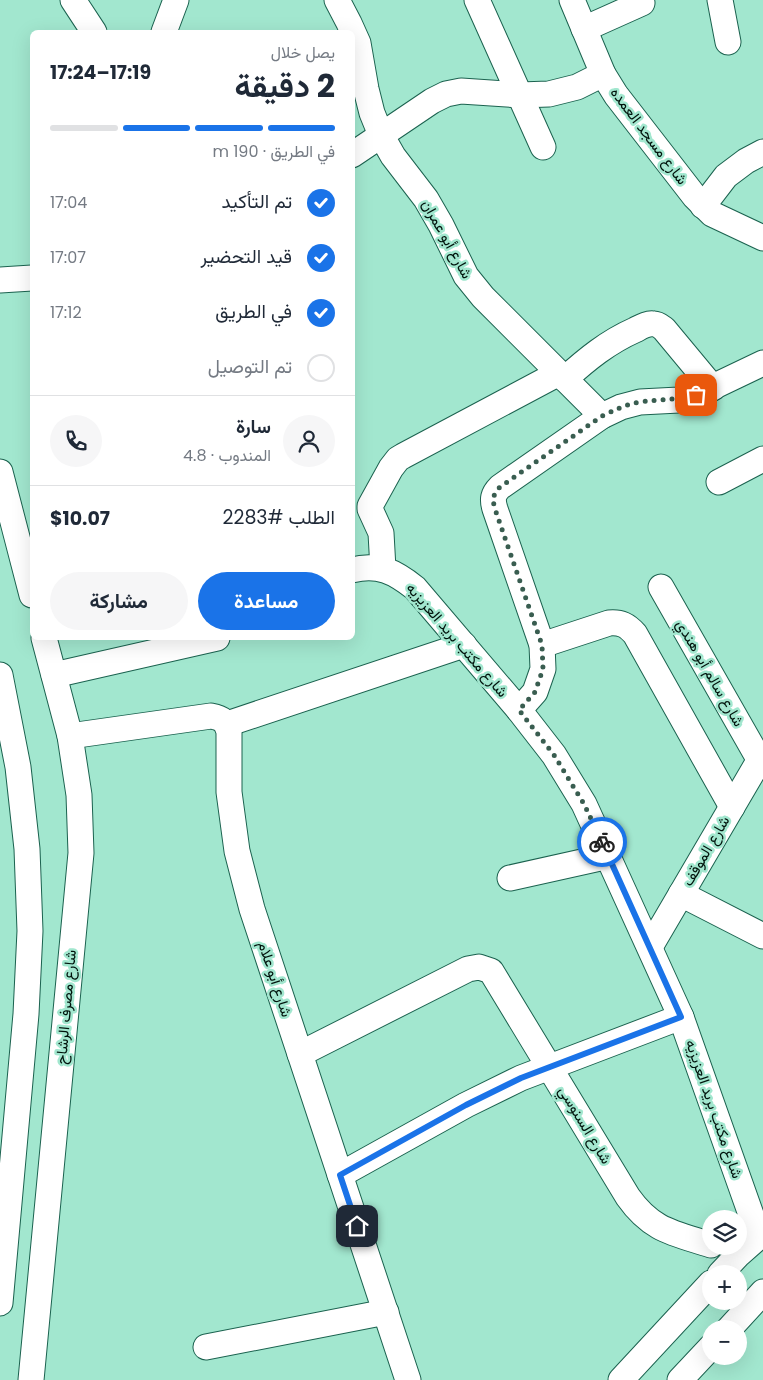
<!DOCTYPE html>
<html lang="ar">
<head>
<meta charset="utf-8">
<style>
	:root { --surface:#fff; --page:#f6f6f7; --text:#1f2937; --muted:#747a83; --line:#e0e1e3; --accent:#1a73e8 }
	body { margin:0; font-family:Poppins,Vazirmatn,sans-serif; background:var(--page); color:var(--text); direction:rtl; height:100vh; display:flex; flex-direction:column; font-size:19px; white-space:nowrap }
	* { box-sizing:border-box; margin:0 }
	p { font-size:16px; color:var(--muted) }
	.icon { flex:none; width:28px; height:28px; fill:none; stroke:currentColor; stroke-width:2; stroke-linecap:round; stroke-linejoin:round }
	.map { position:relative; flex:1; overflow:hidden; direction:ltr }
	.sheet { position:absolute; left:30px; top:30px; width:325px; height:610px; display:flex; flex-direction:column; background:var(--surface); border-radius:8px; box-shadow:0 5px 20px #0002; direction:rtl }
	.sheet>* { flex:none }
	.fabs { position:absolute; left:702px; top:1210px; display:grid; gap:10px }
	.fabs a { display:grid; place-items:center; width:45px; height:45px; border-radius:50%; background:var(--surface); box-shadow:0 5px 20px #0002; font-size:25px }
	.pin { position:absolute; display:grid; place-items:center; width:42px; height:42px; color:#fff; margin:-21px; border-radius:10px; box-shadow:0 2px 8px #0006 }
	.courier { position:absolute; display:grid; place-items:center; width:50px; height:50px; margin:-25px; border:4px solid #1a73e8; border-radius:50%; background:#fff; color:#222; box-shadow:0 1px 6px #0007 }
	.headline em { font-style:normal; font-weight:700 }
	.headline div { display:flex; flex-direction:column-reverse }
	.headline { display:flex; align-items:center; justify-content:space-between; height:85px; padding:0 20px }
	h1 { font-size:32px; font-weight:700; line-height:38px }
	.bar { display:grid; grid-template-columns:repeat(4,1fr); gap:8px 5px; align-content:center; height:60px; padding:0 20px }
	.bar i { height:6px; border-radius:4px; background:var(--line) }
	.bar .on { background:var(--accent) }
	.bar p { grid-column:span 4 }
	.line { display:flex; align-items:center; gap:12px; padding:0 20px; border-top:1px solid var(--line) }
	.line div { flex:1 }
	.round { display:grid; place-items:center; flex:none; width:52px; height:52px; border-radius:26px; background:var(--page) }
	ol { padding:0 20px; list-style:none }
	li { display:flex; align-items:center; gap:15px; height:55px }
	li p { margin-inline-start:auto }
	li .icon { padding:5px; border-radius:50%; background:var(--accent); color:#fff; stroke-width:4 }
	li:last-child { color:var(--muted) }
	li i { width:28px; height:28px; border:2px solid var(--line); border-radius:50% }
	.cta { display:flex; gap:10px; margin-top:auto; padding:10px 20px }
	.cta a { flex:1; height:58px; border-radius:30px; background:var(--accent); color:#fff; font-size:20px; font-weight:700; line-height:58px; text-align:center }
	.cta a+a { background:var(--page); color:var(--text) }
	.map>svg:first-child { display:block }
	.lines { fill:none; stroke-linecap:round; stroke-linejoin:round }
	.minor-casing { stroke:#1b624f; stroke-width:27 }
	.minor { stroke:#fff; stroke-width:25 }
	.done { stroke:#395d50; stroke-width:5; stroke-dasharray:0 9 }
	.route { stroke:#1a73e8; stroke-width:6 }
	.labels { text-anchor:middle; stroke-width:5; stroke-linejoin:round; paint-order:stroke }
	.street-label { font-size:15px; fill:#00130c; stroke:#a2e7cf }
</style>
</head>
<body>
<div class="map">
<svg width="763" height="1380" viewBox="0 0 763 1380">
	<rect width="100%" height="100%" fill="#a2e7cf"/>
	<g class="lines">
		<g class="minor-casing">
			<g id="minor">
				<polyline points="73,0 94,32"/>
				<polyline points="337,0 349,23 358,43 366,89 372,113 381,135 393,156 426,199 441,225 466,276 483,297 602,416"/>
				<polyline points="477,0 543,147"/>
				<polyline points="572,0 603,74 616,95 695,197 712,214 763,238"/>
				<polyline points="720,0 728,42"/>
				<polyline points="584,29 642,3"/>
				<polyline points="164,32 176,0"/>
				<polyline points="352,155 432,101 446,94 461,91 520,95 549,94 577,87 603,74"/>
				<polyline points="703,206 726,176 746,161 763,152"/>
				<polyline points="0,280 32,278"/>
				<path d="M565,379C587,359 608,342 635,330C641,327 647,323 654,324C658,324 660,326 664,329L713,388"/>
				<polyline points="0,472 32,595"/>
				<polyline points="719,482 763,459"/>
				<polyline points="383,569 381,533 370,509 370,506 391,468 398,459 403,456 559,373"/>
				<path d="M352,570C378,563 395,572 415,588L519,710L554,755L584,804L681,1017L759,1237"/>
				<polyline points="661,587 759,759"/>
				<path d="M542,645L609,623C621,622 627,625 635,634L732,807"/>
				<polyline points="0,675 18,767 27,849 30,931 26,1014 0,1303"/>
				<polyline points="54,675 217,638"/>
				<path d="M519,710L535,692L543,669L542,645L495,509C492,499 493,494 500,487L602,416L621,407L640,402L679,400L696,395L763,363"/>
				<polyline points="227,724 464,645"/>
				<path d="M70,736L211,716C222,718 226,721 229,732V792L237,851L252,909L408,1380"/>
				<polyline points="510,878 609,856"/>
				<polyline points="681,894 763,936"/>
				<polyline points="650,947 763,754"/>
				<path d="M300,1054L468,969L479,967L491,971L628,1197C652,1231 674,1233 711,1245"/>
				<polyline points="340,1175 466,1105 521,1078 681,1017"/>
				<polyline points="720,1274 739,1254 763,1233"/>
				<polyline points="729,1329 763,1292"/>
				<polyline points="206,1347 386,1312"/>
				<polyline points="31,1380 81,853 79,795 70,736 44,638"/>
				<polyline points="621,1380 711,1283"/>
				<polyline points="680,1380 711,1347"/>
			</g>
		</g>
		<use href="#minor" class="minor"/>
	</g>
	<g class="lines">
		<path class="done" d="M602,842L584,804L554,755L519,710L535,692L543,669L542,645L495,509C492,499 493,494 500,487L602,416C615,410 627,404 640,402C660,399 677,400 696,395"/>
		<polyline class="route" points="357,1226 340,1175 466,1105 521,1078 681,1017 602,842"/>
	</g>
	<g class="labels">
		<g class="street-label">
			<text transform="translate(649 136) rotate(53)" y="5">شارع مسجد العمده</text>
			<text transform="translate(447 239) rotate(61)" y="5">شارع أبو عمران</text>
			<text transform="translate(457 640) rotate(49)" y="5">شارع مكتب بريد العزيزيه</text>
			<text transform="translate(710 673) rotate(60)" y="5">شارع سالم أبو هندي</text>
			<text transform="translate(706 851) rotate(-60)" y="5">شارع الموقف</text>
			<text transform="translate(275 979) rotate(72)" y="5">شارع أبو علام</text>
			<text transform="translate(66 1007) rotate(-85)" y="5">شارع مصرف الرشاح</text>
			<text transform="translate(714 1109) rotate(71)" y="5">شارع مكتب بريد العزيزيه</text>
			<text transform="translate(585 1125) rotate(59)" y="5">شارع السنوسي</text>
		</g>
	</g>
</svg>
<div class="fabs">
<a><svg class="icon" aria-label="layers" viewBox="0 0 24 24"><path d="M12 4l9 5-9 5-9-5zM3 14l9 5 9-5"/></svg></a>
<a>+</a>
<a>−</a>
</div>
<div class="pin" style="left:696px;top:395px;background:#ea580c"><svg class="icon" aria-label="bag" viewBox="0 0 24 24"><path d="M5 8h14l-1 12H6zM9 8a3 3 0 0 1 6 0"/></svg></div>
<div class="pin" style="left:357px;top:1226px;background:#1f2937"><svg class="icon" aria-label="home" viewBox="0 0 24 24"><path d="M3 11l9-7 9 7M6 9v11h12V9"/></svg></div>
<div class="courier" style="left:602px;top:842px"><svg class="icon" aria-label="bike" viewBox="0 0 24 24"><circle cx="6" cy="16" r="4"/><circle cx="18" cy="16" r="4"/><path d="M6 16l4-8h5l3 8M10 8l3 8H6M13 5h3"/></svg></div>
<section class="sheet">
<div class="headline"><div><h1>2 دقيقة</h1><p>يصل خلال</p></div><em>17:19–17:24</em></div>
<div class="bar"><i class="on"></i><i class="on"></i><i class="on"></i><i></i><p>في الطريق · 190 m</p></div>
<ol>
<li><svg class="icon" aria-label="check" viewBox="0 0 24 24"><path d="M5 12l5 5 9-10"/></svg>تم التأكيد<p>17:04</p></li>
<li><svg class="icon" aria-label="check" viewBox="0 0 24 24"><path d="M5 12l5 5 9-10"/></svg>قيد التحضير<p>17:07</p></li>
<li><svg class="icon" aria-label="check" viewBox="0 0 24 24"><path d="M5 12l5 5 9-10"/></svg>في الطريق<p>17:12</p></li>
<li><i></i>تم التوصيل</li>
</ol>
<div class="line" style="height:90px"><a class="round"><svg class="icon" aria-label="person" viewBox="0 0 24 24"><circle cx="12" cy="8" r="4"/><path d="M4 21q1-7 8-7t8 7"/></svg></a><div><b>سارة</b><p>المندوب · 4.8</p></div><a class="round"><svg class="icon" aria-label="phone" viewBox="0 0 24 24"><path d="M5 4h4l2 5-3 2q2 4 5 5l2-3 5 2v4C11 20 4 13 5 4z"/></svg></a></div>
<div class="line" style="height:65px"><div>الطلب #2283</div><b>$10.07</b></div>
<div class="cta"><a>مساعدة</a><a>مشاركة</a></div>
</section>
</div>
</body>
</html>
